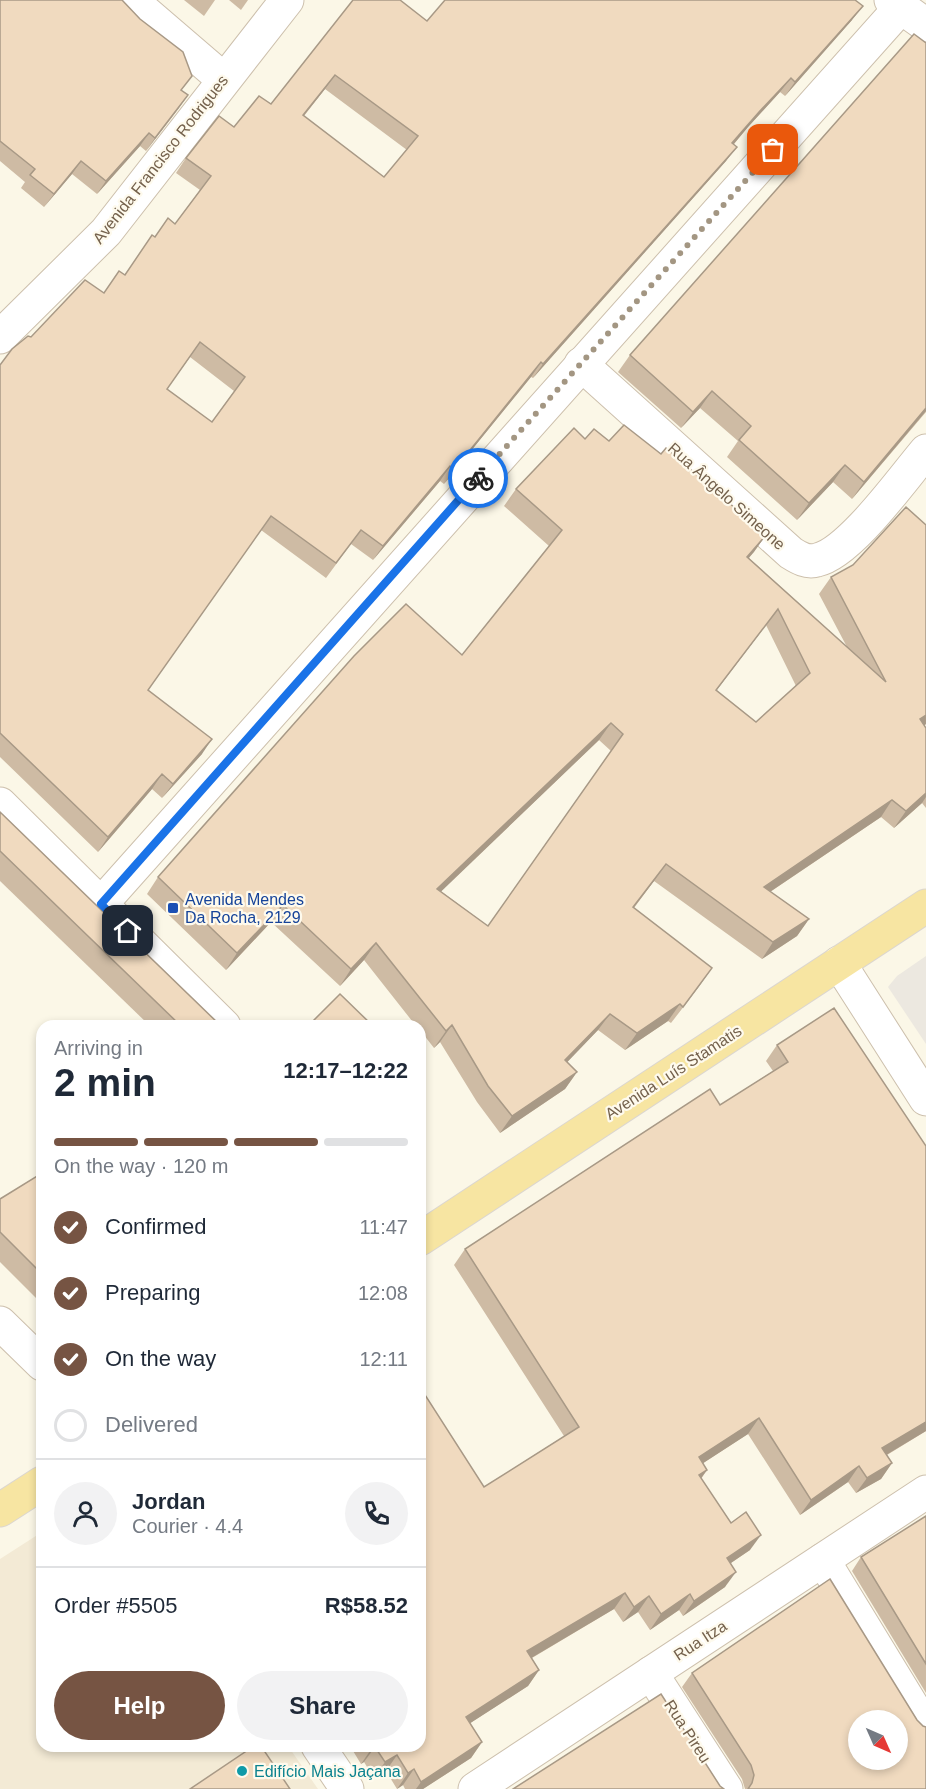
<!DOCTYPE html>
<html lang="en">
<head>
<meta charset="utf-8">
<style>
	:root { --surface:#fff; --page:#f2f2f3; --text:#1f2937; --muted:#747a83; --line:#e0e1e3; --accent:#765443 }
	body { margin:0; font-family:Arial,sans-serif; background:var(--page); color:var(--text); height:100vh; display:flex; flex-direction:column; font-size:22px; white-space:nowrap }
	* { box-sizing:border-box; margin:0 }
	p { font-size:20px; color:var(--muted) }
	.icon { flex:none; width:33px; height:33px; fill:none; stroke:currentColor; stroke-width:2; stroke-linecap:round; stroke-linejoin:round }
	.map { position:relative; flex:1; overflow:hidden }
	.side { position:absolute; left:36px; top:1020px; width:390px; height:732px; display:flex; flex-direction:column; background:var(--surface); border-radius:18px; box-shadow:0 3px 9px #0003 }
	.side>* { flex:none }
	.needle { width:39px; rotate:135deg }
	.buttons { position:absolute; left:848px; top:1710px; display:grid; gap:12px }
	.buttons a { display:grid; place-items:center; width:60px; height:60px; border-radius:50%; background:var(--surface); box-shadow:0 3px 9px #0003; font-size:30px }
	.pin { position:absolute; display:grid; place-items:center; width:51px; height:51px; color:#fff; margin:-26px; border-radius:12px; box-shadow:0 3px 9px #0006 }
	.courier { position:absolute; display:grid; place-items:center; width:60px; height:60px; margin:-30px; border:4px solid #1a73e8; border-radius:50%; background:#fff; color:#222; box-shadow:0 2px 8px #0007 }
	.headline em { font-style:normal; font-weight:700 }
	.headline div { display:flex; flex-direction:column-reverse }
	.headline { display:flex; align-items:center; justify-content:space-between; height:102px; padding:0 18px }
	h1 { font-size:39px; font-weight:700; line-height:45px }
	.bar { display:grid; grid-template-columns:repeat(4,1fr); gap:9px 6px; align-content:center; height:72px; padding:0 18px }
	.bar i { height:8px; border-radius:4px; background:var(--line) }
	.bar .active { background:var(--accent) }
	.bar p { grid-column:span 4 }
	.line { display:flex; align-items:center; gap:15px; padding:0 18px; border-top:2px solid var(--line) }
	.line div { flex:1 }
	.round { display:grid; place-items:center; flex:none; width:63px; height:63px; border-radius:32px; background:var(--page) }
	ol { padding:0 18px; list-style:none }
	li { display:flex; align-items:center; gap:18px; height:66px }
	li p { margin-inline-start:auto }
	li .icon { padding:6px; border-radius:50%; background:var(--accent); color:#fff; stroke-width:4 }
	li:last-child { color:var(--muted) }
	li i { width:33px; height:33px; border:3px solid var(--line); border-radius:50% }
	.action { display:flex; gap:12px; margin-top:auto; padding:12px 18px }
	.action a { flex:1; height:69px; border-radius:36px; background:var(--accent); color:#fff; font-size:24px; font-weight:700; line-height:69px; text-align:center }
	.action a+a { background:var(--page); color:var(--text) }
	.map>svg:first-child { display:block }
	.residential { fill:#f3ead5 }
	.industrial { fill:#ece8e0 }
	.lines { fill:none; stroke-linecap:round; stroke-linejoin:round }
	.minor-casing { stroke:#cdc0ad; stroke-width:35 }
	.major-casing { stroke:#dbd6d0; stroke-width:35 }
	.minor { stroke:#fff; stroke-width:33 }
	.major { stroke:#f7e5a2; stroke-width:33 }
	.wall { fill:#cebba4; fill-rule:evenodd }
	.shaded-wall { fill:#a89986 }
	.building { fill:#f0dabf; stroke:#a89986; stroke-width:1.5; fill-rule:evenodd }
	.done { stroke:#a39682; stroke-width:6; stroke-dasharray:0 10.8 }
	.route { stroke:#1a73e8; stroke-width:8 }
	.transit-dot { fill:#1a4fb4; stroke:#fefaed; stroke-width:2 }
	.culture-dot { fill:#0f9aa8; stroke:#fefaed; stroke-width:2 }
	.labels { text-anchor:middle; stroke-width:4.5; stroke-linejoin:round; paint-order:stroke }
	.street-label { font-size:16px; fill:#74614c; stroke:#fefaed }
	.transit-label { font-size:16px; fill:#164399; stroke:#fefaed; text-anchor:start }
	.culture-label { font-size:16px; fill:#0d838f; stroke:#fefaed; text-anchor:start }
</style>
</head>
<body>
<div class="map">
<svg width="926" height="1789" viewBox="0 0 926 1789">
	<rect width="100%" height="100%" fill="#fbf7e7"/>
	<polygon class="residential" points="42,1532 42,1746 288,1746 318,1789 0,1789 0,1559"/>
	<polygon class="industrial" points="926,956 926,1044 888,987 897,976"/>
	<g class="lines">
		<g class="minor-casing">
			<g id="minor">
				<polyline points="131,0 223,79"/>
				<polyline points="891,0 926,25"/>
				<polyline points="0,337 106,232 287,0"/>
				<path d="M581,364L791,553C799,558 807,563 817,560C850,553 903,478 926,451"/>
				<polyline points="0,804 224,1026"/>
				<polyline points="101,904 901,7"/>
				<polyline points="839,963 926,1099"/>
				<polyline points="0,1323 42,1364"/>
				<polyline points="823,1560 923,1724"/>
				<polyline points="651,1673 726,1789"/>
				<polyline points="318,1746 347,1789"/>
				<polyline points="475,1789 926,1492"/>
			</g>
		</g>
		<g class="major-casing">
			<g id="major">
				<polyline points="420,1239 926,906"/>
				<polyline points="0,1510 42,1483"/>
			</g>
		</g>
		<use href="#minor" class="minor"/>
		<use href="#major" class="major"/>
	</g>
	<g class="wall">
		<polygon points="0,0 182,91 188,95 146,151 140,146 97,194 72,174 44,207 21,188 25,182 0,161"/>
		<polygon points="184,0 215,0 204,16"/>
		<polygon points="229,0 248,0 241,10"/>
		<path d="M852,20L785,96L780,92L748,127L734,144L726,161L533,378L531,377L444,484L440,481L373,560L351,544L326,578L261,530L148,690L202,754L162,798L152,789L98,852L0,757V365L31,337L104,293L124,275L155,237L168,218L175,224L200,190L176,173L186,158L271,104L427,21ZM325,89L407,150L384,177L304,116ZM190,357L234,391L212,422L167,389Z"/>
		<polygon points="926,43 926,412 852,499 833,482 797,520 727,457 738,441 700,408 681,428 618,372 630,355"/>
		<path d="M585,439L609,441L766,535L749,558L847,647L819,594L831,577L926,724L924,726L926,728V808L922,803L894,828L881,817L770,892L809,919L797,936L762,959L654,881L634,908L700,985L671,1023L668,1021L625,1050L598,1030L567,1062L577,1072L565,1089L500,1133L477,1102L440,1042L434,1048L420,1030V1026H416L364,960L340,986L271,922L226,970L147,894L158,877L462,655L549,546L504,506L516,489ZM766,625L796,686L756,722L716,690ZM599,740L611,751L488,926L441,891Z"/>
		<polygon points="0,812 221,1026 150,1026 0,881"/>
		<polygon points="777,1045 926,1146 926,1431 887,1455 892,1463 881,1479 856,1493 848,1482 800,1515 748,1434 703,1463 707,1470 701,1479 750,1550 731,1563 725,1587 683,1616 679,1610 650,1630 638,1612 623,1622 614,1609 532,1658 539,1670 528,1686 470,1723 482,1742 471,1758 423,1789 405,1789 403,1785 397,1789 386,1771 374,1778 364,1762 361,1764 350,1746 420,1746 484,1487 564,1436 454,1265 465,1249 720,1105 773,1071 766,1061"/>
		<polygon points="42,1173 42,1304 0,1262 0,1199"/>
		<polygon points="926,1516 926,1693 852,1571 861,1557"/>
		<polygon points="692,1673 917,1720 923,1726 926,1789 745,1789 742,1779 682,1687"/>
	</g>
	<g class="shaded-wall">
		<polygon points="863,6 852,20 785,96 795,82"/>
		<polygon points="335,75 325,89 293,129 303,115"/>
		<polygon points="791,78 780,92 748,127 722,158 732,143 759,112"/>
		<polygon points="188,95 179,108 146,151 155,138"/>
		<polygon points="149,133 140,146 97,194 106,181"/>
		<polygon points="737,147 726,161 533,378 543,364"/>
		<polygon points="81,161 72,174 44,207 54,194"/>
		<polygon points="541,362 531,377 444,484 454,470"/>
		<polygon points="712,391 700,408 681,428 693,412"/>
		<polygon points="926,408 926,411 852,499 864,482"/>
		<polygon points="845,465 833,482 797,520 809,503"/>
		<polygon points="450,466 440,481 373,560 383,546"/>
		<polygon points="766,535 754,552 735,573 747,557"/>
		<polygon points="778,609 766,625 704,707 716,690"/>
		<polygon points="926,715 926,724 908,736 920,719"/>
		<polygon points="611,723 599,740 426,906 437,889"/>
		<polygon points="212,739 202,754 162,798 173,784"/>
		<polygon points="162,774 152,789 98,852 108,837"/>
		<polygon points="926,793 926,797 922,803 894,828 906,811"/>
		<polygon points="892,800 881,817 752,904 764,887"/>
		<polygon points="666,864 654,881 621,924 633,907"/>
		<polygon points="283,905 271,922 226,970 237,953"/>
		<polygon points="809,919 797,936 762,959 773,942"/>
		<polygon points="376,943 364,960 340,986 351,969"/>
		<polygon points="712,968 700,985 671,1023 683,1007"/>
		<polygon points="680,1004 668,1021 625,1050 637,1033"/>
		<polygon points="610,1014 598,1030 553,1077 565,1060"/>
		<polygon points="452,1025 440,1042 434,1048 446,1031"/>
		<polygon points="577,1072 565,1089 500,1133 512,1116"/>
		<polygon points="759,1418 748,1434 688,1473 699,1457"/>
		<polygon points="926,1422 926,1431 871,1464 882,1448"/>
		<polygon points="892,1463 881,1479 856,1493 867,1478"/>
		<polygon points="859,1466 848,1482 800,1515 811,1500"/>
		<polygon points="707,1470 696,1485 699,1475"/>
		<polygon points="761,1535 750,1550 716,1573 727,1558"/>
		<polygon points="736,1572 725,1587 683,1616 694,1601"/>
		<polygon points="625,1593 614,1609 516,1667 527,1651"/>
		<polygon points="690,1594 679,1610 650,1630 661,1614"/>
		<polygon points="649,1596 638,1612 623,1622 634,1607"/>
		<polygon points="539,1670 528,1686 455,1733 466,1717"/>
		<polygon points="482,1742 471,1758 423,1789 416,1789 421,1782"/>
		<polygon points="375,1747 364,1762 361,1764 372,1748"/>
		<polygon points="397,1755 386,1771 374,1778 385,1762"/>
		<polygon points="414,1769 403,1785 397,1789 408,1773"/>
	</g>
	<g class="building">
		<polygon points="0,0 122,0 140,19 183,52 192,76 181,90 188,95 155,138 149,133 106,181 81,161 54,194 30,175 35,169 0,141"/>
		<path d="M353,0H400L427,21L445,0H855L863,6L795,82L791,78L759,112L732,143L737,147L543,364L541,362L454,470L450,466L383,546L361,530L336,563L271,516L148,690L212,739L173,784L162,774L108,837L0,733V365L12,349L28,336L31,337L85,280L104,293L119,271L125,275L152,235L155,237L168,218L175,224L211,176L186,158L219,116L234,127L259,96L271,104ZM335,75L418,136L384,177L303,115ZM200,342L245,377L212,422L167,389Z"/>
		<polygon points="914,34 926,43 926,408 864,482 845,465 809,503 739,440 751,426 712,391 693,412 630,355"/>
		<path d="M624,425L661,454L666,448L766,535L747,557L886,682L831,577L853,565L906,507L926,525V715L920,719L926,728V793L906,811L892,800L764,887L809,919L773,942L666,864L633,907L712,968L683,1007L680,1004L637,1033L610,1014L565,1060L577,1072L512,1116L488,1086L452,1025L446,1031L376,943L351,969L283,905L237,953L158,877L354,656L406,604L462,655L562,530L516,489L574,428L585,439L594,429L609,441ZM778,609L810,673L756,722L716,690ZM611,723L623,734L488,926L437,889Z"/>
		<polygon points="0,812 221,1026 181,1026 0,851"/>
		<polygon points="340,994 373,1026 308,1026"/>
		<polygon points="834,1008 926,1146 926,1422 882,1448 892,1463 867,1478 859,1466 811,1500 759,1418 699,1457 707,1470 699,1475 731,1523 746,1512 761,1535 727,1558 736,1572 694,1601 690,1594 661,1614 649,1596 634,1607 625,1593 527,1651 539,1670 466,1717 482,1742 421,1782 414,1769 408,1773 397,1755 385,1762 375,1747 372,1748 371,1746 420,1746 420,1387 484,1487 579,1427 465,1249 710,1089 720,1105 788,1062 777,1045"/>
		<polygon points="42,1173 42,1274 0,1232 0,1199"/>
		<polygon points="926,1516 926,1664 861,1557"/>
		<path d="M830,1579L917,1720L923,1726L926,1727V1789H748L752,1783L754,1775L751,1765L692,1673ZM858,1720H897V1760H858Z"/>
		<polygon points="661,1694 720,1786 724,1789 513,1789"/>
		<polygon points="254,1746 261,1746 290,1789 190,1789"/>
	</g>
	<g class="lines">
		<polyline class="done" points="478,478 773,150"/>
		<polyline class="route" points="128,931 101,904 478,478"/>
	</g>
	<rect class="transit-dot" x="167" y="902" width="12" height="12" rx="3"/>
	<circle class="culture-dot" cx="242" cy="1771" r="6"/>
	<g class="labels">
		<g class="street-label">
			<text transform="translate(160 159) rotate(-52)" y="6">Avenida Francisco Rodrigues</text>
			<text transform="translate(727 496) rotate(42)" y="6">Rua Ângelo Simeone</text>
			<text transform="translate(673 1072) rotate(-33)" y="6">Avenida Luís Stamatis</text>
			<text transform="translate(700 1640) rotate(-33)" y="6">Rua Itza</text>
			<text transform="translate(688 1731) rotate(57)" y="6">Rua Pireu</text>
		</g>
		<g class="transit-label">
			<text x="185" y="905">Avenida Mendes<tspan x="185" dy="18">Da Rocha, 2129</tspan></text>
		</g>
		<g class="culture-label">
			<text x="254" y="1777">Edifício Mais Jaçana</text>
		</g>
	</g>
</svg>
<div class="buttons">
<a><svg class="needle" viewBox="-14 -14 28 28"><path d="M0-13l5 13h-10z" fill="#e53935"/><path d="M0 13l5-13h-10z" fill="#747a83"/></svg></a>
</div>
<div class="pin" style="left:773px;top:150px;background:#ea580c"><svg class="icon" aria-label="bag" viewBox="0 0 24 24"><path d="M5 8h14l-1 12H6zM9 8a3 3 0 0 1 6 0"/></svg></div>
<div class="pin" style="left:128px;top:931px;background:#1f2937"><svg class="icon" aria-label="home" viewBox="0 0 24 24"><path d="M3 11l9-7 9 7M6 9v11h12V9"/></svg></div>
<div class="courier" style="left:478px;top:478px"><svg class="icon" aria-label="bike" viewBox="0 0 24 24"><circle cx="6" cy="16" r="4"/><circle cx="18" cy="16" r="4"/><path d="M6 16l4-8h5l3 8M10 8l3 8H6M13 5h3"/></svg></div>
<section class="side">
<div class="headline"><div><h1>2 min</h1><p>Arriving in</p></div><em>12:17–12:22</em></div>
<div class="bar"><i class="active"></i><i class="active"></i><i class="active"></i><i></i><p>On the way · 120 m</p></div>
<ol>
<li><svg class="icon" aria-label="check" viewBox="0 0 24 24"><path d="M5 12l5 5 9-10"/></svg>Confirmed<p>11:47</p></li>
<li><svg class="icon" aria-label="check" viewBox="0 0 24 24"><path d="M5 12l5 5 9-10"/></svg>Preparing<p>12:08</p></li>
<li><svg class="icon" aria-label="check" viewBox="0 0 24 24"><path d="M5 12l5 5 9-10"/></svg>On the way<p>12:11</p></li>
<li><i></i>Delivered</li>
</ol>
<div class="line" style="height:108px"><a class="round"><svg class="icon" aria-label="person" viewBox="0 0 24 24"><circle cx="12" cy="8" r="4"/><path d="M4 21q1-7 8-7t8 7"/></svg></a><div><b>Jordan</b><p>Courier · 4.4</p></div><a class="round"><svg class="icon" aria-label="phone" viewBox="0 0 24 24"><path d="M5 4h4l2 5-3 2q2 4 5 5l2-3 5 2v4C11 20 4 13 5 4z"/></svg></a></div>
<div class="line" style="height:78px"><div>Order #5505</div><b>R$58.52</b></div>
<div class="action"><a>Help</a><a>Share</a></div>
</section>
</div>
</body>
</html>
